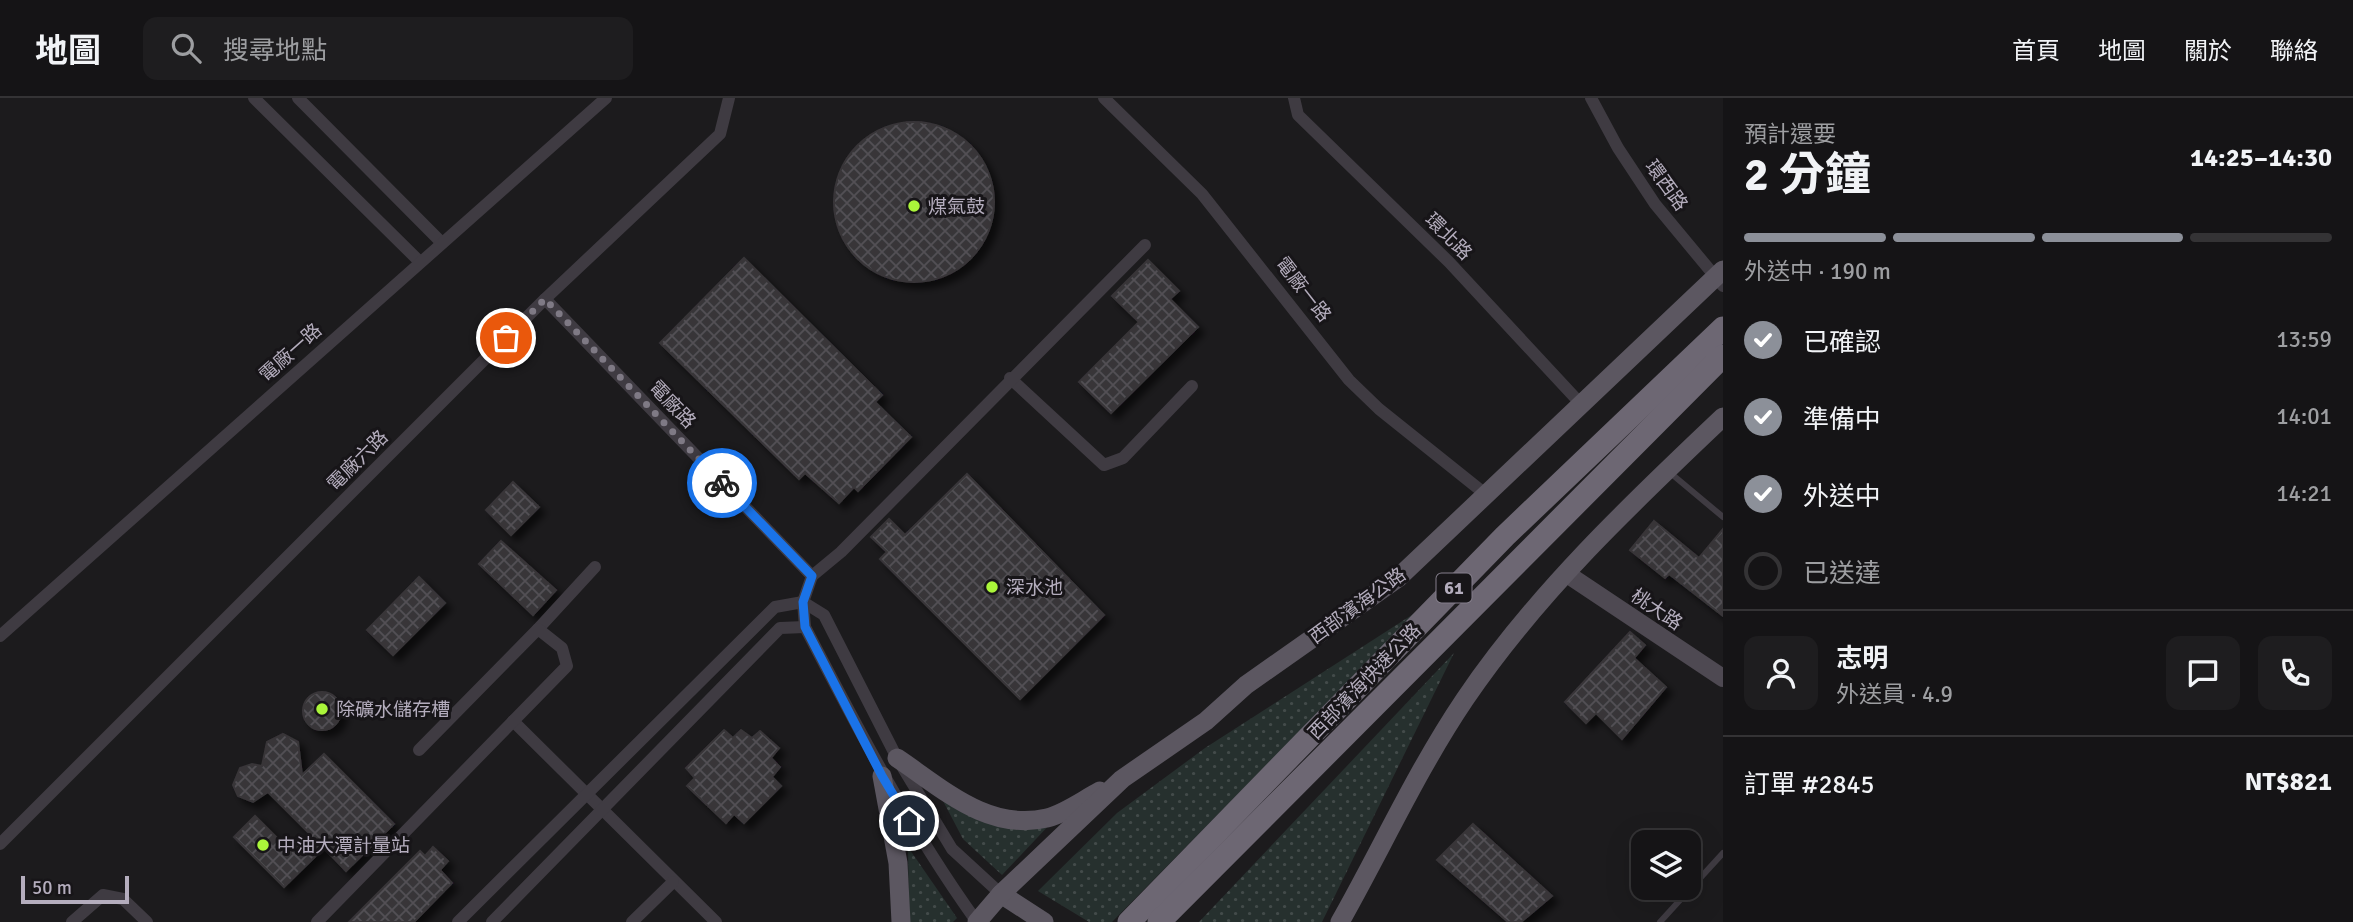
<!DOCTYPE html>
<html lang="zh-TW">
<head>
<meta charset="utf-8">
<style>
	:root { --surface:#151416; --page:#1e1d1f; --text:#f1f3f6; --muted:#9d9ea1; --line:#343335; --accent:#8c9099 }
	body { margin:0; font-family:Signika,"Noto Sans TC",sans-serif; background:var(--page); color:var(--text); height:100vh; display:flex; flex-direction:column; font-size:26px; white-space:nowrap }
	* { box-sizing:border-box; margin:0 }
	p { font-size:23px; color:var(--muted) }
	.icon { flex:none; width:38px; height:38px; fill:none; stroke:currentColor; stroke-width:2; stroke-linecap:round; stroke-linejoin:round }
	.map { position:relative; flex:1; overflow:hidden }
	.panel { display:flex; flex-direction:column; background:var(--surface); width:630px }
	.panel>* { flex:none }
	.controls { position:absolute; left:1631px; top:732px; display:grid; gap:14px }
	.controls a { display:grid; place-items:center; width:70px; height:70px; border-radius:14px; background:var(--surface); box-shadow:0 7px 28px #0002,0 0 0 2px var(--line); font-size:35px }
	.scale { position:absolute; left:21px; bottom:18px; width:108px; box-sizing:border-box; padding-left:7px; border:4px solid #b4adbd; border-top:0; font-size:19px; line-height:24px; white-space:nowrap; color:#b4adbd; -webkit-text-stroke:5px #171518; paint-order:stroke }
	.pin { position:absolute; display:grid; place-items:center; width:60px; height:60px; color:#fff; margin:-30px; border:4px solid #fff; border-radius:50%; box-shadow:0 2px 7px #0007 }
	.courier { position:absolute; display:grid; place-items:center; width:70px; height:70px; margin:-35px; border:5px solid #1a73e8; border-radius:50%; background:#fff; color:#222; box-shadow:0 2px 9px #0007 }
	.overview em { font-style:normal; font-weight:700 }
	.overview div { display:flex; flex-direction:column-reverse }
	.overview { display:flex; align-items:center; justify-content:space-between; height:119px; padding:0 21px }
	h1 { font-size:46px; font-weight:700; line-height:52px }
	.bar { display:grid; grid-template-columns:repeat(4,1fr); gap:10px 7px; align-content:center; height:84px; padding:0 21px }
	.bar i { height:9px; border-radius:5px; background:var(--line) }
	.bar .on { background:var(--accent) }
	.bar p { grid-column:span 4 }
	.line { display:flex; align-items:center; gap:18px; padding:0 21px; border-top:2px solid var(--line) }
	.line div { flex:1 }
	.round { display:grid; place-items:center; flex:none; width:74px; height:74px; border-radius:14px; background:var(--page) }
	ol { padding:0 21px; list-style:none }
	li { display:flex; align-items:center; gap:21px; height:77px }
	li p { margin-inline-start:auto }
	li .icon { padding:7px; border-radius:50%; background:var(--accent); color:#fff; stroke-width:4 }
	li:last-child { color:var(--muted) }
	li i { width:38px; height:38px; border:4px solid var(--line); border-radius:50% }
	header { display:flex; align-items:center; gap:42px; box-sizing:border-box; height:98px; padding:0 35px; background:var(--surface); border-bottom:2px solid var(--line) }
	header strong { font-size:33px }
	nav { display:flex; gap:38px; margin-inline-start:auto; font-size:24px }
	.search { width:490px; height:63px; background:var(--page); display:flex; align-items:center; gap:18px; box-sizing:border-box; padding:0 24px; border-radius:14px; color:var(--muted); font-size:26px }
	main { display:flex; flex:1; min-height:0 }
	.map>svg:first-child { display:block }
	.grass { fill:url(#grass-dots) }
	.building { fill:url(#building-cross-hatch); stroke:#383539; stroke-width:2; filter:url(#shadow) }
	.lines { fill:none; stroke-linecap:round; stroke-linejoin:round }
	.lane { stroke:#3f3b42; stroke-width:6 }
	.street { stroke:#3f3b42; stroke-width:12 }
	.secondary { stroke:#4e4952; stroke-width:18 }
	.primary { stroke:#5c5761; stroke-width:19 }
	.highway { stroke:#6d6773; stroke-width:23 }
	.done { stroke:#7f7a85; stroke-width:7; stroke-dasharray:0 12.6 }
	.route { stroke:#1a73e8; stroke-width:9 }
	.poi-dot { fill:#aaf53a; stroke:#171518; stroke-width:2.5 }
	.labels { text-anchor:middle; stroke-width:6; stroke-linejoin:round; paint-order:stroke }
	.shield { fill:#171518; stroke:#857f8c; stroke-width:2 }
	.shield-label { font-size:18px; font-weight:bold; fill:#b4adbd }
	.street-label { font-size:19px; fill:#b4adbd; stroke:#171518 }
	.poi-label { font-size:19px; fill:#b4adbd; stroke:#171518; text-anchor:start }
</style>
</head>
<body>
<header>
<strong>地圖</strong>
<div class="search"><svg class="icon" aria-label="search" viewBox="0 0 24 24"><circle cx="10" cy="10" r="6"/><path d="M15 15l6 6"/></svg>搜尋地點</div>
<nav><a>首頁</a><a>地圖</a><a>關於</a><a>聯絡</a></nav>
</header>
<main>
<div class="map">
<svg width="1723" height="824" viewBox="0 0 1723 824">
	<defs>
		<pattern id="grass-dots" width="8" height="8" patternUnits="userSpaceOnUse" patternTransform="scale(1.75)"><rect width="8" height="8" fill="#26302e"/><path d="M2 2h.1M6 6h.1" fill="none" stroke="#434b4a" stroke-width="1.8" stroke-linecap="round"/></pattern>
		<pattern id="building-cross-hatch" width="8" height="8" patternUnits="userSpaceOnUse" patternTransform="scale(1.75)"><rect width="8" height="8" fill="#383639"/><path d="M0 0l8 8M0 8l8-8" fill="none" stroke="#525054"/></pattern>
		<filter id="shadow"><feDropShadow dx="6" dy="6" stdDeviation="3.5" flood-color="#0009"/></filter>
	</defs>
	<rect width="100%" height="100%" fill="#1c1b1d"/>
	<g class="grass">
		<polygon points="1418,513 1112,824 1089,824 1038,793 1117,715 1205,650"/>
		<polygon points="1454,555 1322,824 1199,824"/>
		<polygon points="942,701 1052,724 1002,777 963,741"/>
		<polygon points="908,749 957,820 953,824 909,824"/>
	</g>
	<g class="building">
		<circle cx="914" cy="104" r="80"/>
		<polygon points="744,160 882,297 875,304 911,339 858,393 854,389 839,405 805,375 799,381 660,245"/>
		<polygon points="1148,162 1179,193 1170,201 1198,229 1111,315 1079,284 1139,224 1112,198"/>
		<polygon points="967,376 1104,517 1020,601 880,461 887,454 871,439 889,421 905,437"/>
		<polygon points="513,384 539,409 511,437 486,412"/>
		<polygon points="1654,423 1699,460 1723,431 1723,518 1669,476 1665,480 1630,452"/>
		<polygon points="501,443 556,492 533,517 479,466"/>
		<polygon points="419,479 445,505 393,557 367,532"/>
		<polygon points="1630,534 1645,547 1634,560 1666,589 1622,641 1596,615 1586,625 1565,604"/>
		<circle cx="322" cy="613" r="19"/>
		<polygon points="724,632 733,640 741,632 752,640 760,633 779,650 771,660 780,669 772,679 781,688 744,725 734,716 726,725 687,688 695,680 686,670"/>
		<polygon points="283,636 298,644 302,677 324,656 394,726 346,773 324,750 284,789 234,739 255,718 291,754 309,735 268,694 253,704 238,698 233,687 240,670 252,666 262,668 267,644"/>
		<polygon points="1473,726 1552,798 1521,824 1508,824 1437,762"/>
		<polygon points="433,749 448,763 440,772 452,785 414,824 349,824 420,753 425,758"/>
	</g>
	<g class="lines">
		<g class="lane">
			<polyline points="1668,373 1723,419"/>
			<polyline points="1660,824 1723,755"/>
		</g>
		<g class="street">
			<polyline points="254,0 420,164"/>
			<polyline points="298,0 442,145"/>
			<polyline points="1104,0 1202,96 1349,282 1379,311 1484,395"/>
			<polyline points="1294,0 1298,17 1449,164 1580,305"/>
			<polyline points="1591,0 1618,50 1655,106 1723,188"/>
			<polyline points="545,201 812,478"/>
			<polyline points="1010,280 1104,367 1123,360 1192,288"/>
			<polyline points="812,478 841,454 1145,147"/>
			<path d="M812,478L803,504L805,529C858,631 910,731 977,824"/>
			<polyline points="538,531 595,469"/>
			<polyline points="0,538 606,0"/>
			<polyline points="513,623 716,824"/>
			<polyline points="0,746 545,201 720,36 729,0"/>
			<polyline points="72,824 103,797 123,801 147,824"/>
			<polyline points="317,824 567,568 562,550 538,531 419,652"/>
			<polyline points="458,824 775,509 803,504 824,517 897,660 952,751 1001,796"/>
			<polyline points="492,824 780,530 805,529"/>
			<polyline points="632,824 673,784"/>
		</g>
		<polyline class="secondary" points="1567,476 1723,580"/>
		<g class="primary">
			<path d="M897,660C942,690 988,734 1047,720C1064,716 1083,702 1100,693"/>
			<polyline points="882,678 898,765 901,824"/>
			<polyline points="1001,796 1044,824"/>
			<polyline points="977,824 1001,796 1122,681 1206,623 1246,587 1398,480 1723,172"/>
			<path d="M1340,824C1382,750 1417,672 1465,601C1536,496 1631,406 1723,319"/>
		</g>
		<g class="highway">
			<polyline points="1129,824 1505,438 1723,230"/>
			<polyline points="1159,824 1723,258"/>
		</g>
	</g>
	<g class="lines">
		<polyline class="done" points="506,240 545,201 722,385"/>
		<polyline class="route" points="722,385 812,478 803,504 805,529 882,678 909,723"/>
	</g>
	<g class="poi-dot">
		<circle cx="914" cy="108" r="7"/>
		<circle cx="992" cy="489" r="7"/>
		<circle cx="322" cy="611" r="7"/>
		<circle cx="263" cy="747" r="7"/>
	</g>
	<g class="labels">
		<rect class="shield" x="1436.5" y="475.5" width="35" height="29" rx="5"/>
		<g class="shield-label">
			<text x="1454" y="496">61</text>
		</g>
		<g class="street-label">
			<text transform="translate(1667 87) rotate(54)" y="7">環西路</text>
			<text transform="translate(1449 138) rotate(45)" y="7">環北路</text>
			<text transform="translate(1304 191) rotate(52)" y="7">電廠一路</text>
			<text transform="translate(290 254) rotate(-42)" y="7">電廠一路</text>
			<text transform="translate(673 306) rotate(46)" y="7">電廠路</text>
			<text transform="translate(357 362) rotate(-45)" y="7">電廠六路</text>
			<text transform="translate(1357 507) rotate(-36)" y="7">西部濱海公路</text>
			<text transform="translate(1657 511) rotate(34)" y="7">桃大路</text>
			<text transform="translate(1364 583) rotate(-46)" y="7">西部濱海快速公路</text>
		</g>
		<g class="poi-label">
			<text x="928" y="115">煤氣鼓</text>
			<text x="1006" y="496">深水池</text>
			<text x="336" y="618">除礦水儲存槽</text>
			<text x="277" y="754">中油大潭計量站</text>
		</g>
	</g>
</svg>
<div class="controls">
<a><svg class="icon" aria-label="layers" viewBox="0 0 24 24"><path d="M12 4l9 5-9 5-9-5zM3 14l9 5 9-5"/></svg></a>
</div>
<div class="scale">50 m</div>
<div class="pin" style="left:506px;top:240px;background:#ea580c"><svg class="icon" aria-label="bag" viewBox="0 0 24 24"><path d="M5 8h14l-1 12H6zM9 8a3 3 0 0 1 6 0"/></svg></div>
<div class="pin" style="left:909px;top:723px;background:#1f2937"><svg class="icon" aria-label="home" viewBox="0 0 24 24"><path d="M3 11l9-7 9 7M6 9v11h12V9"/></svg></div>
<div class="courier" style="left:722px;top:385px"><svg class="icon" aria-label="bike" viewBox="0 0 24 24"><circle cx="6" cy="16" r="4"/><circle cx="18" cy="16" r="4"/><path d="M6 16l4-8h5l3 8M10 8l3 8H6M13 5h3"/></svg></div>
</div>
<section class="panel">
<div class="overview"><div><h1>2 分鐘</h1><p>預計還要</p></div><em>14:25–14:30</em></div>
<div class="bar"><i class="on"></i><i class="on"></i><i class="on"></i><i></i><p>外送中 · 190 m</p></div>
<ol>
<li><svg class="icon" aria-label="check" viewBox="0 0 24 24"><path d="M5 12l5 5 9-10"/></svg>已確認<p>13:59</p></li>
<li><svg class="icon" aria-label="check" viewBox="0 0 24 24"><path d="M5 12l5 5 9-10"/></svg>準備中<p>14:01</p></li>
<li><svg class="icon" aria-label="check" viewBox="0 0 24 24"><path d="M5 12l5 5 9-10"/></svg>外送中<p>14:21</p></li>
<li><i></i>已送達</li>
</ol>
<div class="line" style="height:126px"><a class="round"><svg class="icon" aria-label="person" viewBox="0 0 24 24"><circle cx="12" cy="8" r="4"/><path d="M4 21q1-7 8-7t8 7"/></svg></a><div><b>志明</b><p>外送員 · 4.9</p></div><a class="round"><svg class="icon" aria-label="chat" viewBox="0 0 24 24"><path d="M4 5h16v11H9l-5 4z"/></svg></a><a class="round"><svg class="icon" aria-label="phone" viewBox="0 0 24 24"><path d="M5 4h4l2 5-3 2q2 4 5 5l2-3 5 2v4C11 20 4 13 5 4z"/></svg></a></div>
<div class="line" style="height:91px"><div>訂單 #2845</div><b>NT$821</b></div>
</section>
</main>
</body>
</html>
